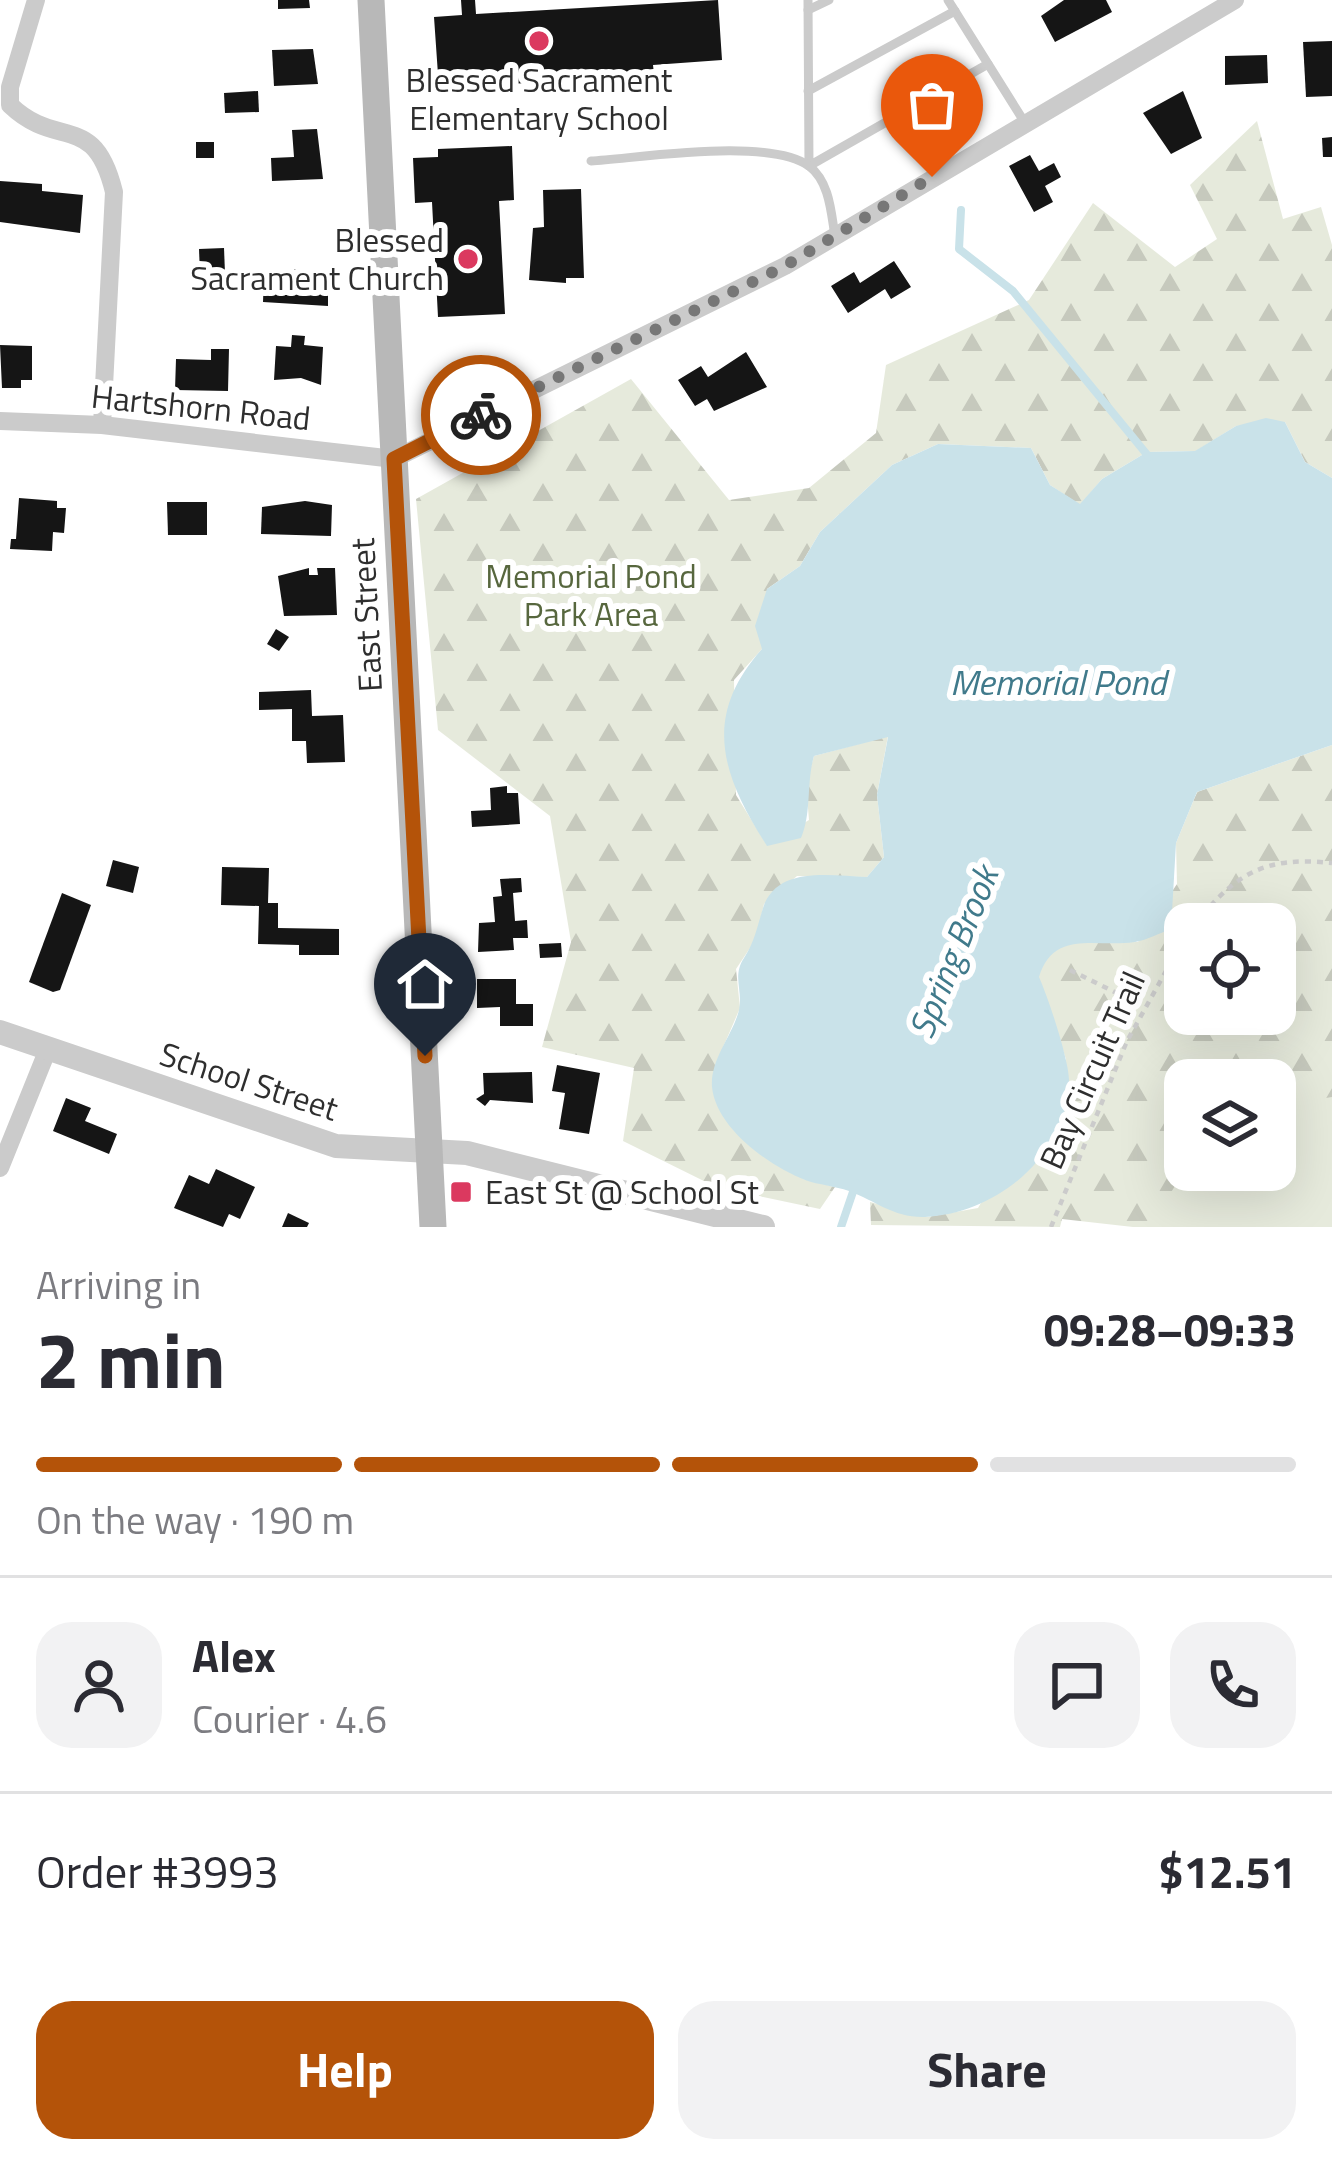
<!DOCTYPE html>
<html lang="en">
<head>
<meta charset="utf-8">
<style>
	:root { --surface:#fff; --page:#f2f2f3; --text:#2b2b33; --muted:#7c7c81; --line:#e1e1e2; --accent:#b45309 }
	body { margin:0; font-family:"Titillium Web",sans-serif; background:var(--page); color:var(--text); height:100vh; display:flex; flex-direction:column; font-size:45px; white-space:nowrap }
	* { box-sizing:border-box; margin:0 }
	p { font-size:39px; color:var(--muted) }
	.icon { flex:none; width:66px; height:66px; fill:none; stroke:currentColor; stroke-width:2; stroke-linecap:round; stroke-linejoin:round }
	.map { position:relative; height:1227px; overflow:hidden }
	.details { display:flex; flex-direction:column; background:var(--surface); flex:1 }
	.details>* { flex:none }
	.fabs { position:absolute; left:1164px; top:903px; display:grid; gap:24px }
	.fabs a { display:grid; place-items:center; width:132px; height:132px; border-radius:24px; background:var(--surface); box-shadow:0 12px 48px #0002; font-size:60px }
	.pin { position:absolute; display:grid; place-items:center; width:102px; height:102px; color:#fff; margin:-123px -51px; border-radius:50% 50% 50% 0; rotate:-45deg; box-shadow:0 0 12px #0007 }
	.pin .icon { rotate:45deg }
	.courier { position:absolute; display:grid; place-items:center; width:120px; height:120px; margin:-60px; border:9px solid #b45309; border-radius:50%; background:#fff; color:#222; box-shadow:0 3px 15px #0007 }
	.head em { font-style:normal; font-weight:700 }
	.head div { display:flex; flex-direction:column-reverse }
	.head { display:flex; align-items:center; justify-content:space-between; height:204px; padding:0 36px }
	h1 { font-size:78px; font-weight:700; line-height:90px }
	.bar { display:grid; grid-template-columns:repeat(4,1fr); gap:18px 12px; align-content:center; height:144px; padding:0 36px }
	.bar i { height:15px; border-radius:9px; background:var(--line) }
	.bar .selected { background:var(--accent) }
	.bar p { grid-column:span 4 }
	.line { display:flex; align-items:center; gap:30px; padding:0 36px; border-top:3px solid var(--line) }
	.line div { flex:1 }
	.round { display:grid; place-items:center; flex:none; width:126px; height:126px; border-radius:36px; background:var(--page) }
	.cta { display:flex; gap:24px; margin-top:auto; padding:24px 36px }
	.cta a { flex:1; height:138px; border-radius:36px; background:var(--accent); color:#fff; font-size:48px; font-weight:700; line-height:138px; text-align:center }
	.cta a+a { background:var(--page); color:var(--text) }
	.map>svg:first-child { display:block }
	.forest { fill:url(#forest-firs); fill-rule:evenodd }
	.pitch { fill:#e6eadc }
	.water { fill:#c9e2e9 }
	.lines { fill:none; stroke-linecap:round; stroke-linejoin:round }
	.stream { stroke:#c9e2e9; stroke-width:8 }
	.building { fill:#151515 }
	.path { stroke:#cbcbcb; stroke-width:4.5; stroke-dasharray:6 6; stroke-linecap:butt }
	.service { stroke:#cbcbcb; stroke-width:9 }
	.minor { stroke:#cbcbcb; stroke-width:18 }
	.tertiary { stroke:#cbcbcb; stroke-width:24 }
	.secondary { stroke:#b8b8b8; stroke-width:27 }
	.done { stroke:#777; stroke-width:12; stroke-dasharray:0 21.6 }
	.route { stroke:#b45309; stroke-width:15 }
	.poi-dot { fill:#db395f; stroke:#fff; stroke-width:4.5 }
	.labels { text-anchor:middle; stroke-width:12; stroke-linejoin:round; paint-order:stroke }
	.poi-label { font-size:33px; fill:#2e2e2e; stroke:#fff }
	.street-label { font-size:33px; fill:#2e2e2e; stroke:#fff }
	.park-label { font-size:33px; fill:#57673e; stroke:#fff }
	.water-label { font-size:36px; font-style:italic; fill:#407a8b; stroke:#fff }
</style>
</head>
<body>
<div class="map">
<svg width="1332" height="1227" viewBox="0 0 1332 1227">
	<defs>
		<pattern id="forest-firs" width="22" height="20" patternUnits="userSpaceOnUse" patternTransform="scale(3)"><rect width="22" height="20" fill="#e6eadc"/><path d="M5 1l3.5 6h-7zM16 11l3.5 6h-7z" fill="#c6c9bd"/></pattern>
	</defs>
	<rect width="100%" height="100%" fill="#fff"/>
	<g class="forest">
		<polygon points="1257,121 1283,219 1321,207 1332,245 1332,478 1305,462 1285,422 1236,426 1196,451 1147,452 1102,479 1080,505 1050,485 1031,448 938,444 892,465 820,532 800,566 767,589 762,649 734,680 736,795 767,845 809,820 806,784 814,756 888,736 877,795 884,857 867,877 797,876 764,904 756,939 736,969 740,1008 718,1059 803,1179 835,1187 820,1209 716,1187 623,1141 634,1068 542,1047 571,942 550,816 438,730 416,499 631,379 729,500 809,488 876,433 886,365 1029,300 1093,203 1175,267 1217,239 1190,185"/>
		<path d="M1332,745V1227H1133L1062,1219L1060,1227L871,1225L870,1202L927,1217L978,1208L1066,1059L1038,977L1045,959L1064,943L1138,942L1177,884L1176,843L1197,792ZM1185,924H1275V1014H1185ZM1185,1080H1275V1170H1185Z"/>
	</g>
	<polygon class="pitch" points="1332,1097 1332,1227 1163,1227 1153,1221 1185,1170 1275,1170 1275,1106"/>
	<path class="water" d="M1266,418L1285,422L1305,462L1332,478V745L1197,792L1176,843L1171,929C1160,933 1147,940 1135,942C1095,948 1054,929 1039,977C1048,997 1069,1060 1069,1080C1069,1155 996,1214 925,1217C894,1218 876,1201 849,1191C835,1186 819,1185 805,1180C769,1166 716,1128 712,1087C710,1059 733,1035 739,1010C743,990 732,976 744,958C755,941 757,927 763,908C777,865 831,876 867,877L884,857L877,795L888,737L814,756C806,784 812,812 801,838L767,846C722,776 701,717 762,649L755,626L767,589L800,566L820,532L892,465L938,444L1031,448L1050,485L1080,504L1102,479L1147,452L1195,451L1236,426Z"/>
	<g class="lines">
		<g class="stream">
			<polyline points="961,210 959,249 1013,291 1149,457"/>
			<polyline points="841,1227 856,1183"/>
		</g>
	</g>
	<g class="building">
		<polygon points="278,0 309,0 310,8 278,9"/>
		<polygon points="461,0 475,0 476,14 718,0 722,60 653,65 654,74 439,89 434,17 462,15"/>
		<polygon points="1064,0 1106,0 1112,12 1055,42 1041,16"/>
		<polygon points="1332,41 1332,96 1306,97 1303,42"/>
		<polygon points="313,49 318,84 274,86 272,50"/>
		<polygon points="1267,55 1268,83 1225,85 1225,56"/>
		<polygon points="258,91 259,112 225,113 224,93"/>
		<polygon points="1183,91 1202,138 1171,154 1143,113"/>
		<polygon points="317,129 323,179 272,181 271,158 294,157 292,130"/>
		<polygon points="1332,137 1332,157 1323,157 1322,138"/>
		<rect x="196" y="142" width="18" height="16"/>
		<polygon points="512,146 514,200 499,201 505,314 438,317 432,202 415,203 413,158 438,157 438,149"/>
		<polygon points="1030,155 1039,171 1054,163 1061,177 1045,186 1053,202 1034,212 1009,166"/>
		<polygon points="0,181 42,184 42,191 83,195 80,233 0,222"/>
		<polygon points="581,189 584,278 566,278 566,283 529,280 533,228 544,227 543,190"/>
		<polygon points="224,248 225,273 200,274 199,249"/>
		<polygon points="894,261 911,287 891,299 885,289 848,313 831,286 854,272 860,283"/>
		<polygon points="284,269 328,270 328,306 263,302 264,275 284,275"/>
		<polygon points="292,335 305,336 304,345 323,347 321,385 301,378 274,380 276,346 291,347"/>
		<polygon points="0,345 32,346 32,380 21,380 21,388 2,388"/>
		<polygon points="211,349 229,349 228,391 175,390 176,359 211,360"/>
		<polygon points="746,352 767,387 714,411 707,399 695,406 678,380 701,366 708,377"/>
		<polygon points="19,498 57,501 57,508 66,508 64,533 53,532 52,551 10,549 11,539 16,539"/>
		<polygon points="305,501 332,505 331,536 261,534 262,507"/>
		<polygon points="167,502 207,502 207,535 168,535"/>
		<polygon points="309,568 309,575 318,575 317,568 335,568 337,615 284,616 278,576"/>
		<polygon points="276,629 289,637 279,651 267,644"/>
		<polygon points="311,690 312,716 343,715 345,762 307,763 306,741 292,741 292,709 259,710 259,692"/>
		<polygon points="507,786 507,793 518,793 520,824 472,827 471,811 491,810 490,788"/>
		<polygon points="113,860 139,867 133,893 106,886"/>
		<polygon points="222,867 269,868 268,903 278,903 278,928 339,929 339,955 299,955 299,945 258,944 259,906 221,905"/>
		<polygon points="521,878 522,892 513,893 515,921 527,920 528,938 513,938 514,950 478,952 479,923 495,922 493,897 502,896 500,879"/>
		<polygon points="62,893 91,905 60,990 53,992 29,982"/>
		<polygon points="561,943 562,957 540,958 539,944"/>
		<polygon points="477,979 516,979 516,1004 533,1004 533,1026 500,1026 500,1007 477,1008"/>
		<polygon points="557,1065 600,1073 589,1134 559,1129 565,1093 552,1091"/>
		<polygon points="532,1072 533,1103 490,1100 485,1106 476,1099 484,1094 483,1073"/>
		<polygon points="66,1098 91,1108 85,1121 117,1134 109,1154 53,1131"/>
		<polygon points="216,1169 255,1187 240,1219 229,1214 223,1227 174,1208 189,1175 209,1184"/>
		<polygon points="288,1213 309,1223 307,1227 282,1227"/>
	</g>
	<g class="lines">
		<g class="path">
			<path d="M1195,924C1237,872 1266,856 1332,863"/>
			<polyline points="1070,970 1143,1006"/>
			<polyline points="1051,1227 1127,1041 1185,937"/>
		</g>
		<g class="service">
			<polyline points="808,0 809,166 988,64"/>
			<polyline points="948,0 1025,123"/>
			<polyline points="808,10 829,0"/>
			<polyline points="808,91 955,11"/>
			<path d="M591,161C641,158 769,137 809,166C830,182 831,213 835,236"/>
		</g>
		<g class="minor">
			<path d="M36,0L10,87V105C58,151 94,110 114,192L102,425"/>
			<polyline points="0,421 102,425 394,459 785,266 1235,0"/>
			<polyline points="0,1168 48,1049"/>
		</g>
		<polyline class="tertiary" points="0,1032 336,1146 467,1153 763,1227"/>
		<polyline class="secondary" points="371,0 433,1227"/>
	</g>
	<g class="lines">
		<polyline class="done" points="481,415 785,266 932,177"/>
		<polyline class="route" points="425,1056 394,459 481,415"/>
	</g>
	<g class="poi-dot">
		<circle cx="539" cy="41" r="12"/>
		<circle cx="468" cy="259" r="12"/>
		<rect x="449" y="1180" width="24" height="24" rx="6"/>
	</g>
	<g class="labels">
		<g class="poi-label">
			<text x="539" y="92">Blessed Sacrament<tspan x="539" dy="38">Elementary School</tspan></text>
			<text x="444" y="252" text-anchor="end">Blessed<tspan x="444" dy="38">Sacrament Church</tspan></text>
			<text x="485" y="1204" text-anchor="start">East St @ School St</text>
		</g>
		<g class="street-label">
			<text transform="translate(201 407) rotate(6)" y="12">Hartshorn Road</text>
			<text transform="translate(366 615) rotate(-93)" y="12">East Street</text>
			<text transform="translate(1092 1070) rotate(-66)" y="12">Bay Circuit Trail</text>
			<text transform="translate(249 1081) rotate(18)" y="12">School Street</text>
		</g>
		<g class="park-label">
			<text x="591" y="588">Memorial Pond<tspan x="591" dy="38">Park Area</tspan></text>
		</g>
		<g class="water-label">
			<text x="1058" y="695">Memorial Pond</text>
			<text transform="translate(953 952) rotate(-68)" y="13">Spring Brook</text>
		</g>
	</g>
</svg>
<div class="fabs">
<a><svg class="icon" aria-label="locate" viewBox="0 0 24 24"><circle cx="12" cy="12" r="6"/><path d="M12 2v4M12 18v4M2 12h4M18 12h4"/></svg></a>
<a><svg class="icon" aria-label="layers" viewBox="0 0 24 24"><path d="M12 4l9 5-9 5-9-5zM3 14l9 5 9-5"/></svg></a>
</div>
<div class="pin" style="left:932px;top:177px;background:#ea580c"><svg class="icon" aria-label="bag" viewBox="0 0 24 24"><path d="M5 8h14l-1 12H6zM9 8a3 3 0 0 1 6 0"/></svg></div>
<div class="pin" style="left:425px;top:1056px;background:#1f2937"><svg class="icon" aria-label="home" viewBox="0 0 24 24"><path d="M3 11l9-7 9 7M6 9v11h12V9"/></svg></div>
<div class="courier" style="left:481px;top:415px"><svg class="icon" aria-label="bike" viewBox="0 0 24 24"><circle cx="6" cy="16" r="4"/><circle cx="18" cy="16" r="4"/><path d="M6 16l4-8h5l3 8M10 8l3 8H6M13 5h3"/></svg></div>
</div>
<section class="details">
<div class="head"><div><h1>2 min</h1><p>Arriving in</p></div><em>09:28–09:33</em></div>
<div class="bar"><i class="selected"></i><i class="selected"></i><i class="selected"></i><i></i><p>On the way · 190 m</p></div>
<div class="line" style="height:216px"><a class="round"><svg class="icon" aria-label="person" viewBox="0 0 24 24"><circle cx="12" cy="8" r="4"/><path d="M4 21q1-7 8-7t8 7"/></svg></a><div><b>Alex</b><p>Courier · 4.6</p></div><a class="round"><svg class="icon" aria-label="chat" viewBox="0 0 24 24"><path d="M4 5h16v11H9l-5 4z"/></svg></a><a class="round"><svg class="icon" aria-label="phone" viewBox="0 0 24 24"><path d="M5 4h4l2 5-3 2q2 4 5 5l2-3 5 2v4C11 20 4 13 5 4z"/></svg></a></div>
<div class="line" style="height:156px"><div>Order #3993</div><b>$12.51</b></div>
<div class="cta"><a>Help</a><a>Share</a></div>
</section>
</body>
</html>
